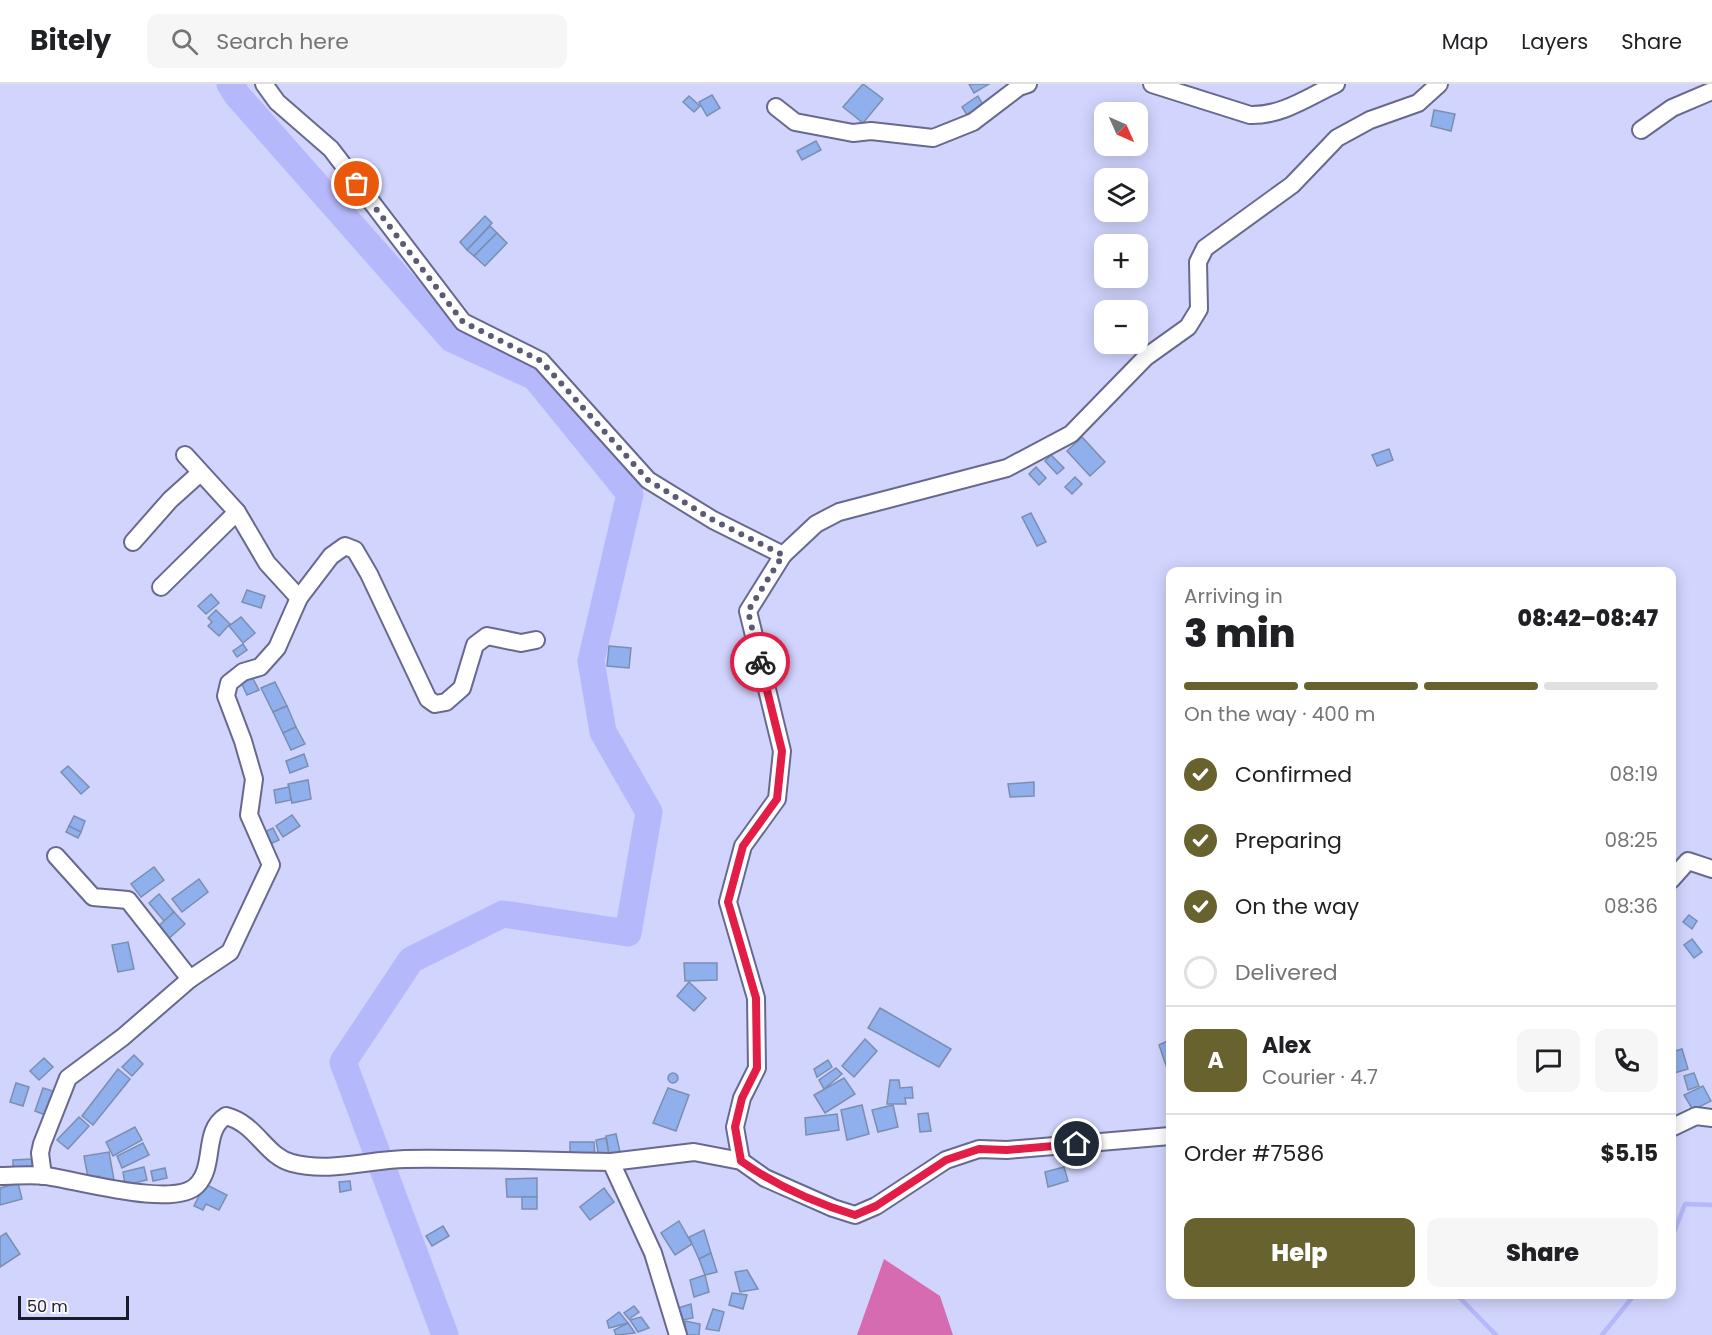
<!DOCTYPE html>
<html lang="en">
<head>
<meta charset="utf-8">
<style>
	:root { --surface:#fff; --page:#f6f6f6; --text:#202124; --muted:#757577; --line:#e0e0e0; --accent:#68622f }
	body { margin:0; font-family:Poppins,sans-serif; background:var(--page); color:var(--text); height:100vh; display:flex; flex-direction:column; font-size:22px; white-space:nowrap }
	* { box-sizing:border-box; margin:0 }
	p { font-size:20px; color:var(--muted) }
	.icon { flex:none; width:33px; height:33px; fill:none; stroke:currentColor; stroke-width:2; stroke-linecap:round; stroke-linejoin:round }
	.map { position:relative; flex:1; overflow:hidden }
	.drawer { position:absolute; left:1166px; top:483px; width:510px; height:732px; display:flex; flex-direction:column; background:var(--surface); border-radius:12px; box-shadow:0 3px 15px #0003 }
	.drawer>* { flex:none }
	.needle { width:39px; rotate:135deg }
	.tools { position:absolute; left:1094px; top:18px; display:grid; gap:12px }
	.tools a { display:grid; place-items:center; width:54px; height:54px; border-radius:12px; background:var(--surface); box-shadow:0 3px 15px #0003; font-size:30px }
	.scale { position:absolute; left:18px; bottom:15px; width:111px; box-sizing:border-box; padding-left:6px; border:3px solid #1b1c2b; border-top:0; font-size:16px; line-height:21px; white-space:nowrap; color:#1b1c2b; -webkit-text-stroke:4px #f8f8fc; paint-order:stroke }
	.pin { position:absolute; display:grid; place-items:center; width:51px; height:51px; color:#fff; margin:-26px; border:3px solid #fff; border-radius:50%; box-shadow:0 2px 6px #0007 }
	.courier { position:absolute; display:grid; place-items:center; width:60px; height:60px; margin:-30px; border:4px solid #e11d48; border-radius:50%; background:#fff; color:#222; box-shadow:0 2px 8px #0007 }
	.headline em { font-style:normal; font-weight:800 }
	.headline div { display:flex; flex-direction:column-reverse }
	.headline { display:flex; align-items:center; justify-content:space-between; height:102px; padding:0 18px }
	h1 { font-size:39px; font-weight:800; line-height:45px }
	.bar { display:grid; grid-template-columns:repeat(4,1fr); gap:9px 6px; align-content:center; height:72px; padding:0 18px }
	.bar i { height:8px; border-radius:4px; background:var(--line) }
	.bar .current { background:var(--accent) }
	.bar p { grid-column:span 4 }
	.line { display:flex; align-items:center; gap:15px; padding:0 18px; border-top:2px solid var(--line) }
	.line div { flex:1 }
	.round { display:grid; place-items:center; flex:none; width:63px; height:63px; border-radius:12px; background:var(--page) }
	ol { padding:0 18px; list-style:none }
	li { display:flex; align-items:center; gap:18px; height:66px }
	li p { margin-inline-start:auto }
	li .icon { padding:6px; border-radius:50%; background:var(--accent); color:#fff; stroke-width:4 }
	li:last-child { color:var(--muted) }
	li i { width:33px; height:33px; border:3px solid var(--line); border-radius:50% }
	.action { display:flex; gap:12px; margin-top:auto; padding:12px 18px }
	.action a { flex:1; height:69px; border-radius:12px; background:var(--accent); color:#fff; font-size:24px; font-weight:800; line-height:69px; text-align:center }
	.action a+a { background:var(--page); color:var(--text) }
	header { display:flex; align-items:center; gap:36px; box-sizing:border-box; height:84px; padding:0 30px; background:var(--surface); border-bottom:2px solid var(--line) }
	header strong { font-size:28px }
	nav { display:flex; gap:33px; margin-inline-start:auto; font-size:21px }
	.search { width:420px; height:54px; background:var(--page); display:flex; align-items:center; gap:15px; box-sizing:border-box; padding:0 21px; border-radius:12px; color:var(--muted); font-size:22px }
	.map>svg:first-child { display:block }
	.forest { fill:#d76bb1 }
	.lines { fill:none; stroke-linecap:round; stroke-linejoin:round }
	.stream { stroke:#b6b8fc; stroke-width:4.5 }
	.river { stroke:#b6b8fc; stroke-width:27 }
	.building { fill:#8fb0ec; stroke:#7b8eb1; stroke-width:1.5 }
	.minor-casing { stroke:#68698e; stroke-width:20 }
	.minor { stroke:#fff; stroke-width:16 }
	.done { stroke:#5b5c74; stroke-width:6; stroke-dasharray:0 10.8 }
	.route { stroke:#e11d48; stroke-width:8 }
</style>
</head>
<body>
<header>
<strong>Bitely</strong>
<div class="search"><svg class="icon" aria-label="search" viewBox="0 0 24 24"><circle cx="10" cy="10" r="6"/><path d="M15 15l6 6"/></svg>Search here</div>
<nav><a>Map</a><a>Layers</a><a>Share</a></nav>
</header>
<div class="map">
<svg width="1712" height="1251" viewBox="0 0 1712 1251">
	<rect width="100%" height="100%" fill="#d1d4fd"/>
	<polygon class="forest" points="884,1175 940,1212 953,1251 857,1251"/>
	<g class="lines">
		<g class="stream">
			<polyline points="1671,1156 1685,1120 1712,1121"/>
			<polyline points="1456,1210 1496,1251"/>
			<polyline points="1602,1251 1635,1210"/>
		</g>
		<polyline class="river" points="230,0 237,11 452,255 535,293 630,410 591,577 603,648 649,728 628,849 503,830 411,876 343,978 445,1251"/>
	</g>
	<g class="building">
		<polygon points="863,0 883,15 863,39 843,23"/>
		<polygon points="969,0 989,0 974,9"/>
		<polygon points="712,11 720,24 707,32 699,18"/>
		<polygon points="689,12 700,22 694,28 683,18"/>
		<polygon points="978,12 983,21 967,31 962,23"/>
		<polygon points="1434,26 1455,30 1451,47 1431,42"/>
		<polygon points="816,57 821,66 802,76 797,67"/>
		<polygon points="485,132 492,139 467,166 460,158"/>
		<polygon points="490,142 497,149 474,172 467,166"/>
		<polygon points="497,149 507,159 485,182 474,172"/>
		<polygon points="1082,353 1105,378 1090,392 1067,367"/>
		<polygon points="1389,365 1393,376 1377,382 1372,371"/>
		<polygon points="1051,371 1064,384 1057,390 1045,377"/>
		<polygon points="1036,383 1046,394 1039,401 1029,390"/>
		<polygon points="1075,393 1082,400 1072,410 1065,403"/>
		<polygon points="1031,429 1046,458 1037,462 1022,433"/>
		<polygon points="247,506 265,512 261,524 242,518"/>
		<polygon points="211,510 219,519 206,530 198,522"/>
		<polygon points="216,526 230,540 219,552 208,542 212,538 208,534"/>
		<polygon points="241,533 255,549 243,559 229,542"/>
		<polygon points="243,560 247,566 237,573 233,567"/>
		<polygon points="609,562 631,564 629,584 607,582"/>
		<polygon points="251,591 259,606 247,611 240,596"/>
		<polygon points="275,598 287,622 273,628 261,604"/>
		<polygon points="287,622 296,643 283,649 273,628"/>
		<polygon points="296,643 305,660 291,666 283,649"/>
		<polygon points="304,670 308,682 290,689 286,677"/>
		<polygon points="68,682 89,703 81,710 61,688"/>
		<polygon points="308,696 311,715 292,719 288,700"/>
		<polygon points="1034,698 1034,712 1010,713 1008,700"/>
		<polygon points="289,703 291,716 276,719 274,706"/>
		<polygon points="292,731 300,742 283,753 276,742"/>
		<polygon points="74,732 85,737 81,748 69,742"/>
		<polygon points="69,742 81,748 78,754 66,748"/>
		<polygon points="273,744 279,756 264,763 258,751"/>
		<polygon points="154,783 164,796 141,813 131,800"/>
		<polygon points="199,795 208,808 182,828 172,815"/>
		<polygon points="159,810 174,828 164,837 149,819"/>
		<polygon points="174,828 185,840 164,859 154,846"/>
		<polygon points="1689,831 1697,837 1692,845 1683,838"/>
		<polygon points="1692,855 1702,868 1694,874 1684,861"/>
		<polygon points="128,858 134,885 118,888 112,861"/>
		<polygon points="684,879 717,879 717,896 685,897"/>
		<polygon points="689,898 706,914 694,927 677,912"/>
		<polygon points="880,924 951,965 939,983 868,944"/>
		<polygon points="865,955 877,967 854,993 842,982"/>
		<polygon points="1170,956 1170,993 1159,961"/>
		<polygon points="1682,965 1688,985 1671,990 1671,968"/>
		<polygon points="134,971 143,980 132,992 122,983"/>
		<polygon points="44,974 53,983 39,996 30,987"/>
		<polygon points="828,976 832,983 817,993 814,985"/>
		<polygon points="836,984 842,990 824,1005 819,996"/>
		<polygon points="118,985 130,995 93,1041 82,1032"/>
		<circle cx="673" cy="994" r="5"/>
		<polygon points="1694,989 1699,1002 1688,1006 1684,992"/>
		<polygon points="844,994 855,1010 825,1029 814,1011"/>
		<polygon points="890,996 899,996 900,1004 912,1003 913,1014 905,1014 906,1020 887,1020"/>
		<polygon points="16,999 29,1003 23,1022 10,1018"/>
		<polygon points="1703,1002 1711,1017 1693,1026 1684,1011"/>
		<polygon points="43,1004 56,1008 48,1032 35,1027"/>
		<polygon points="668,1004 689,1011 676,1047 653,1039"/>
		<polygon points="862,1021 869,1050 847,1056 841,1026"/>
		<polygon points="893,1021 898,1043 878,1048 872,1026"/>
		<polygon points="928,1029 931,1047 920,1048 918,1030"/>
		<polygon points="837,1030 839,1046 806,1051 805,1034"/>
		<polygon points="79,1033 89,1042 68,1065 57,1056"/>
		<polygon points="135,1043 142,1056 113,1072 106,1058"/>
		<polygon points="616,1050 620,1068 609,1071 606,1052"/>
		<polygon points="606,1054 609,1071 599,1075 596,1056"/>
		<polygon points="570,1058 594,1058 595,1075 570,1076"/>
		<polygon points="143,1059 149,1071 122,1084 117,1072"/>
		<polygon points="109,1068 114,1096 100,1098 99,1092 88,1094 84,1072"/>
		<polygon points="32,1075 32,1088 13,1089 13,1076"/>
		<polygon points="144,1083 147,1096 125,1101 123,1088"/>
		<polygon points="1064,1083 1068,1097 1048,1103 1045,1088"/>
		<polygon points="165,1084 167,1094 153,1097 151,1087"/>
		<polygon points="537,1094 537,1113 507,1113 506,1095"/>
		<polygon points="350,1097 351,1106 340,1108 339,1098"/>
		<polygon points="18,1099 22,1115 0,1121 0,1104"/>
		<polygon points="205,1100 227,1111 219,1126 206,1120 203,1126 194,1122"/>
		<polygon points="604,1104 614,1118 590,1136 580,1123"/>
		<rect x="522" y="1113" width="15" height="12"/>
		<polygon points="679,1137 692,1160 675,1171 661,1149"/>
		<polygon points="443,1142 449,1152 432,1162 426,1152"/>
		<polygon points="704,1146 711,1169 699,1175 689,1153"/>
		<polygon points="6,1149 20,1170 0,1183 0,1153"/>
		<polygon points="711,1169 717,1188 705,1191 699,1175"/>
		<polygon points="747,1186 758,1205 740,1208 735,1188"/>
		<polygon points="705,1191 709,1208 694,1213 690,1196"/>
		<polygon points="732,1209 747,1211 743,1225 729,1221"/>
		<polygon points="691,1220 693,1234 682,1236 675,1225"/>
		<polygon points="634,1222 639,1228 629,1235 624,1229"/>
		<polygon points="713,1225 724,1228 719,1247 706,1245"/>
		<polygon points="619,1228 628,1239 609,1244 607,1237"/>
		<polygon points="641,1233 649,1244 638,1248 630,1236"/>
		<polygon points="685,1237 700,1240 699,1251 685,1251"/>
		<polygon points="628,1239 635,1249 616,1251 614,1246"/>
	</g>
	<g class="lines">
		<g class="minor-casing">
			<g id="minor">
				<polyline points="264,0 277,18 331,65 463,238 541,277 648,396 713,436 783,471 748,527 782,667 777,715 743,762 728,818 756,914 757,984 742,1014 735,1043 741,1077"/>
				<path d="M1152,0L1250,31C1282,32 1308,13 1336,0"/>
				<polyline points="776,23 795,38 853,49 871,47 933,54 973,38 1019,3 1028,0"/>
				<polyline points="1641,46 1672,24 1712,7"/>
				<polyline points="185,371 237,428 267,479 299,514"/>
				<polyline points="133,458 170,416 200,389"/>
				<polyline points="783,471 816,440 839,428 1007,384 1071,350 1146,273 1188,243 1199,225 1198,178 1205,164 1292,101 1337,54 1370,36 1418,19 1439,0"/>
				<polyline points="161,503 237,428"/>
				<polyline points="1671,796 1688,777 1712,785"/>
				<polyline points="190,895 230,868 271,781 249,731 254,695 243,657 226,612 229,599 243,588 260,583 277,564 299,514 331,472 345,462 355,466 369,490 428,615 435,620 446,618 462,604 475,561 487,552 521,559 536,556"/>
				<polyline points="1671,1044 1696,1032 1712,1034"/>
				<polyline points="611,1078 694,1068 741,1077 765,1094 833,1124 855,1131 876,1122 946,1076 979,1065 1007,1066 1170,1052"/>
				<path d="M0,1092C15,1092 31,1090 46,1092C77,1096 175,1125 197,1101C216,1081 202,1047 226,1032C257,1040 265,1072 292,1079C329,1089 367,1076 405,1075C474,1074 542,1077 611,1078L653,1169L678,1251"/>
				<polyline points="43,1092 40,1069 42,1060 68,994 123,953 190,895 128,816 93,813 56,772"/>
			</g>
		</g>
		<use href="#minor" class="minor"/>
	</g>
	<g class="lines">
		<polyline class="done" points="357,100 463,238 541,277 648,396 713,436 783,471 748,527 760,578"/>
		<path class="route" d="M760,578L782,667L777,715L743,762L728,818L756,914L757,984L742,1014L735,1043L741,1077C775,1101 815,1119 855,1131L876,1122L946,1076L979,1065L1007,1066L1077,1060"/>
	</g>
</svg>
<div class="tools">
<a><svg class="needle" viewBox="-14 -14 28 28"><path d="M0-13l5 13h-10z" fill="#e53935"/><path d="M0 13l5-13h-10z" fill="#757577"/></svg></a>
<a><svg class="icon" aria-label="layers" viewBox="0 0 24 24"><path d="M12 4l9 5-9 5-9-5zM3 14l9 5 9-5"/></svg></a>
<a>+</a>
<a>−</a>
</div>
<div class="scale">50 m</div>
<div class="pin" style="left:357px;top:100px;background:#ea580c"><svg class="icon" aria-label="bag" viewBox="0 0 24 24"><path d="M5 8h14l-1 12H6zM9 8a3 3 0 0 1 6 0"/></svg></div>
<div class="pin" style="left:1077px;top:1060px;background:#1f2937"><svg class="icon" aria-label="home" viewBox="0 0 24 24"><path d="M3 11l9-7 9 7M6 9v11h12V9"/></svg></div>
<div class="courier" style="left:760px;top:578px"><svg class="icon" aria-label="bike" viewBox="0 0 24 24"><circle cx="6" cy="16" r="4"/><circle cx="18" cy="16" r="4"/><path d="M6 16l4-8h5l3 8M10 8l3 8H6M13 5h3"/></svg></div>
<section class="drawer">
<div class="headline"><div><h1>3 min</h1><p>Arriving in</p></div><em>08:42–08:47</em></div>
<div class="bar"><i class="current"></i><i class="current"></i><i class="current"></i><i></i><p>On the way · 400 m</p></div>
<ol>
<li><svg class="icon" aria-label="check" viewBox="0 0 24 24"><path d="M5 12l5 5 9-10"/></svg>Confirmed<p>08:19</p></li>
<li><svg class="icon" aria-label="check" viewBox="0 0 24 24"><path d="M5 12l5 5 9-10"/></svg>Preparing<p>08:25</p></li>
<li><svg class="icon" aria-label="check" viewBox="0 0 24 24"><path d="M5 12l5 5 9-10"/></svg>On the way<p>08:36</p></li>
<li><i></i>Delivered</li>
</ol>
<div class="line" style="height:108px"><b class="round" style="background:var(--accent);color:#fff">A</b><div><b>Alex</b><p>Courier · 4.7</p></div><a class="round"><svg class="icon" aria-label="chat" viewBox="0 0 24 24"><path d="M4 5h16v11H9l-5 4z"/></svg></a><a class="round"><svg class="icon" aria-label="phone" viewBox="0 0 24 24"><path d="M5 4h4l2 5-3 2q2 4 5 5l2-3 5 2v4C11 20 4 13 5 4z"/></svg></a></div>
<div class="line" style="height:78px"><div>Order #7586</div><b>$5.15</b></div>
<div class="action"><a>Help</a><a>Share</a></div>
</section>
</div>
</body>
</html>
